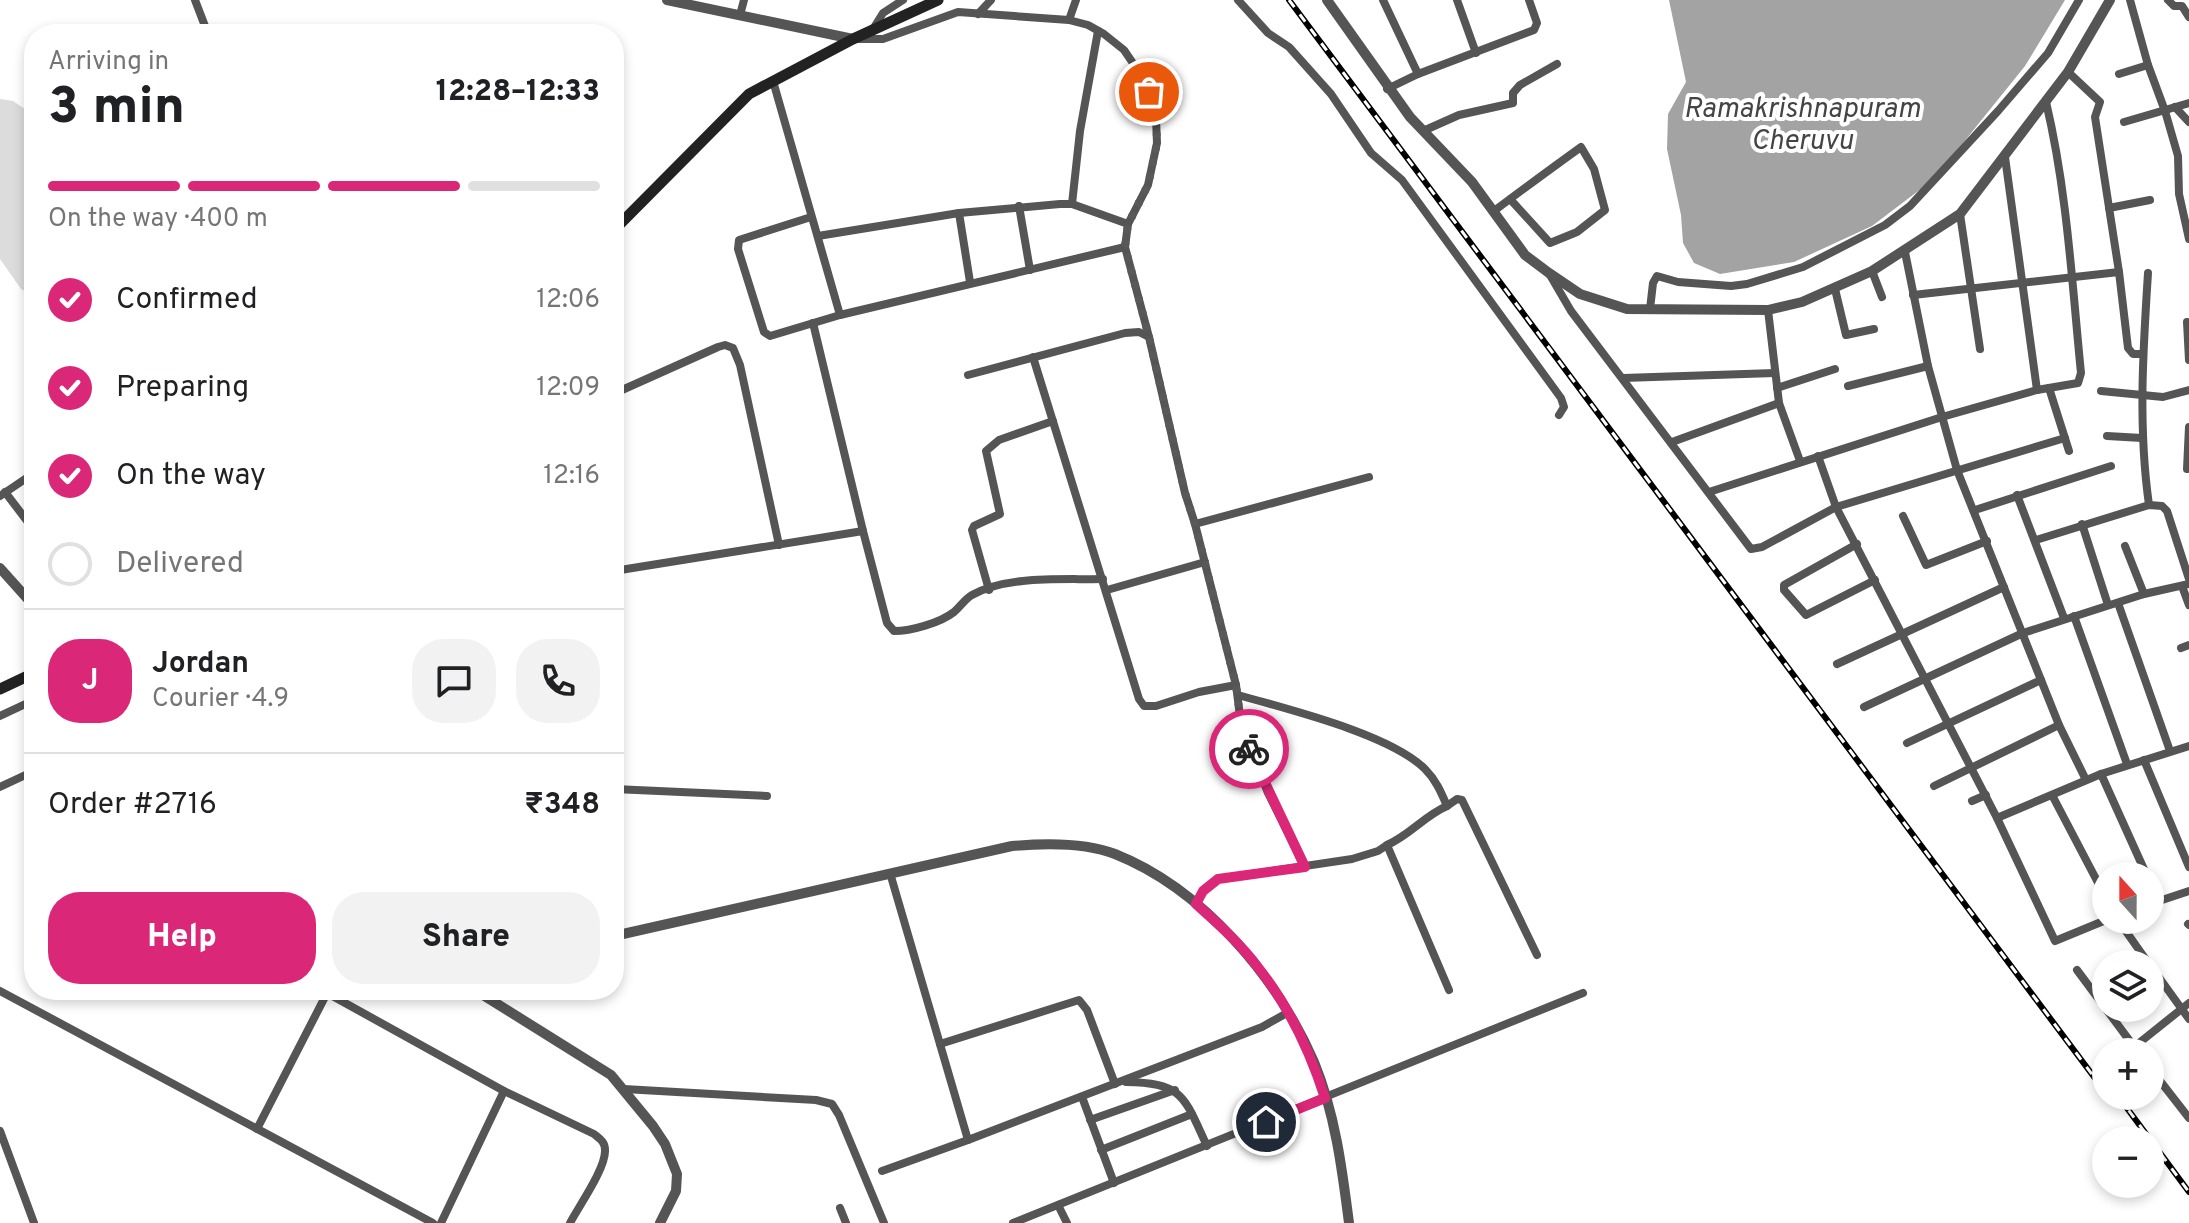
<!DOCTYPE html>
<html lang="en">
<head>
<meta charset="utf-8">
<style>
	:root { --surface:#fff; --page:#f2f2f2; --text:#202124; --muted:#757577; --line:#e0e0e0; --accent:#db2777 }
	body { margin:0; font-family:Overpass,sans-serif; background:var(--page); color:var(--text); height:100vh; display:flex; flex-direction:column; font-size:30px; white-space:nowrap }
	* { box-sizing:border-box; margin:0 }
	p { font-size:26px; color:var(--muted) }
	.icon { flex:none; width:44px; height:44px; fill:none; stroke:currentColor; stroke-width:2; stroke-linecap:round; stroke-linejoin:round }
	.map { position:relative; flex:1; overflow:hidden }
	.drawer { position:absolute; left:24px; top:24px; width:600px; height:976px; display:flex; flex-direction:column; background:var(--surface); border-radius:32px; box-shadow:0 4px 12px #0003 }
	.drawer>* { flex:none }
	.needle { width:52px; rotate:339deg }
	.controls { position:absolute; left:2092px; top:862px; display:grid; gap:16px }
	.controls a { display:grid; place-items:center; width:72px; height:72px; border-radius:50%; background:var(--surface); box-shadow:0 4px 12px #0003; font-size:40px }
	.pin { position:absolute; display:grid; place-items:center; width:68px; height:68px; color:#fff; margin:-34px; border:4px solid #fff; border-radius:50%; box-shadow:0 2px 8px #0007 }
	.courier { position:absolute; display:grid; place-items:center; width:80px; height:80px; margin:-40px; border:6px solid #db2777; border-radius:50%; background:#fff; color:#222; box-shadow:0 2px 10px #0007 }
	.headline em { font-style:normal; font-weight:800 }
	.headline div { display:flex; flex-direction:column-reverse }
	.headline { display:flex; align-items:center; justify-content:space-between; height:136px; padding:0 24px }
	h1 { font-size:52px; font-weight:800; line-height:60px }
	.bar { display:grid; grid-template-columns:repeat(4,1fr); gap:12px 8px; align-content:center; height:96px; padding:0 24px }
	.bar i { height:10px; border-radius:6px; background:var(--line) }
	.bar .current { background:var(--accent) }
	.bar p { grid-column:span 4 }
	.line { display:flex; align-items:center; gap:20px; padding:0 24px; border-top:2px solid var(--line) }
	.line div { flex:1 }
	.round { display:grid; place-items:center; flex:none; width:84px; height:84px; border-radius:32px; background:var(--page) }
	ol { padding:0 24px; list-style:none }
	li { display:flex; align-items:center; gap:24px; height:88px }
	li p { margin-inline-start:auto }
	li .icon { padding:8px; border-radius:50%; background:var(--accent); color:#fff; stroke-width:4 }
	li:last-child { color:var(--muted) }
	li i { width:44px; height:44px; border:4px solid var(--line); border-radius:50% }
	.button { display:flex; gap:16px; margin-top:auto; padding:16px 24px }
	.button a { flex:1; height:92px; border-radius:32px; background:var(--accent); color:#fff; font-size:32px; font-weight:800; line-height:92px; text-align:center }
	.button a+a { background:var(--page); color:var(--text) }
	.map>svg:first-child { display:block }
	.green { fill:#dcdcdc }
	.water { fill:#a3a3a3 }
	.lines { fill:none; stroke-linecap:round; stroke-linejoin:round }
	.minor { stroke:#555; stroke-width:8 }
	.tertiary { stroke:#555; stroke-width:10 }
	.secondary { stroke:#222; stroke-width:11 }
	.rail-casing { stroke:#000; stroke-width:6 }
	.rail { stroke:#fff; stroke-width:3; stroke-dasharray:9; stroke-linecap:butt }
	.done { stroke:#595959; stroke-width:8; stroke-dasharray:0 14.4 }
	.route { stroke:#db2777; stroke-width:10 }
	.labels { text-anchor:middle; stroke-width:8; stroke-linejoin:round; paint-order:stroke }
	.water-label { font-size:28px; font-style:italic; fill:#444; stroke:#fff }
</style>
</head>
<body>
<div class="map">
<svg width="2189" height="1223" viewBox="0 0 2189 1223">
	<rect width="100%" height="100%" fill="#fff"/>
	<polygon class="green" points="0,99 13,101 34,115 34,296 21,289 0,259"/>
	<polygon class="water" points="1669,0 2065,0 2025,66 1934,179 1872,226 1794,262 1720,274 1694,263 1683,243 1681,215 1667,149 1668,114 1686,82"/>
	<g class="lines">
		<g class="minor">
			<polyline points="195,0 208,34"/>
			<polyline points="1238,0 1268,33 1289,47 1331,94 1371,153 1402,180 1561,398 1564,407 1559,415"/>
			<polyline points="1383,0 1418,74"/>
			<polyline points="1457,0 1476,53"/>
			<polyline points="2130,0 2148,65 2165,111 2178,156 2179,194 2189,239"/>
			<polyline points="2168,0 2174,6 2182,6 2189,17"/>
			<polyline points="978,14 991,0"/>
			<polyline points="740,15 744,0"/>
			<polyline points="1069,20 1076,0"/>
			<polyline points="873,29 883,13 903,0"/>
			<polyline points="854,39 883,39 958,12 1069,20 1088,25 1104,34 1124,50 1141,75 1156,118 1157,143 1148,185 1128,224 1125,247 1149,337 1185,493 1195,524 1236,685 1241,724 1268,793 1305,867"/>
			<polyline points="2068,72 2100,102 2095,117 2119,272 2128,348 2133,354 2143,354"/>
			<polyline points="2119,74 2148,65"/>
			<polyline points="773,81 840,315"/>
			<polyline points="1387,89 1418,74 1534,30 1537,23 1529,0"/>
			<polyline points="2175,107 2189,122"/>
			<polyline points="2124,122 2189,103"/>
			<polyline points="1423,131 1459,115 1513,103 1513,93 1520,85 1557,64"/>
			<polyline points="2005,157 2037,390"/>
			<polyline points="1072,204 1080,131 1098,31"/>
			<polyline points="1019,206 1030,270"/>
			<polyline points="2109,208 2150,200"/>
			<path d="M1494,211C1523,189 1552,168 1581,147L1594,169L1605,210L1577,232L1550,243L1510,199"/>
			<polyline points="959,213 970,282"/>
			<polyline points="1960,214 1980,349"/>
			<polyline points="811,217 739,240 738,249 764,332 770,336 840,315 1125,247"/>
			<polyline points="818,236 959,213 1060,204 1072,204 1128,224"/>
			<polyline points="1905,252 1928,366 1957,470 2059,725 2086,780"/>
			<polyline points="1872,271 1882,297"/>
			<path d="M2148,273C2143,351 2138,427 2149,505"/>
			<polyline points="1550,275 1571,311 1751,549 1762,547 1836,507 2065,438"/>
			<polyline points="1835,289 1846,335 1874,329"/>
			<polyline points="1913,295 2119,272"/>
			<polyline points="1650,309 1653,283 1657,276 1678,282 1731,286 1747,284 1803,267 1885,225 1910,206 1998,111 2048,53 2079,0"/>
			<polyline points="1768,310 1779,403 1800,461"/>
			<polyline points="2187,322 2189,360"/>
			<polyline points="1033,357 1139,699 1144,706 1156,706 1199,692 1236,685"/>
			<polyline points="968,375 1125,333 1139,332 1149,337"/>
			<polyline points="1623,378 1775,373"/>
			<polyline points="614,386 618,390 622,390 718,347 725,345 733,348 740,365 779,545"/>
			<polyline points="1848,386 1928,366"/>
			<polyline points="1777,388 1835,369"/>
			<polyline points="2049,388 2069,451"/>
			<polyline points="2101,391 2163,397 2189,390"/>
			<polyline points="2107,436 2142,438"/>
			<polyline points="1672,442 1779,403"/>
			<polyline points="1818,456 1836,507 1997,818 2055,941 2106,920"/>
			<polyline points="2187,469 2189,427"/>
			<polyline points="5,492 34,530"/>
			<path d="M1709,492L1942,417L2037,390L2078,383L2081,373C2072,283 2067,190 2046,102"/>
			<polyline points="2017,495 2064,618"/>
			<polyline points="0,496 34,473"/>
			<polyline points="1975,510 2111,466"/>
			<polyline points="1903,516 1926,565 1987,541"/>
			<polyline points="1195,524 1369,477"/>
			<polyline points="2082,524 2108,605"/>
			<path d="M863,531L887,623L894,631C911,631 940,623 954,612C960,607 965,599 972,595C1008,575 1064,580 1103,579"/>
			<polyline points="2036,540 2149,505 2162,506 2167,511 2189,579"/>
			<polyline points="1857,544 1784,585 1784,590 1806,615 1875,580"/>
			<polyline points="2125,546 2144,594"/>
			<polyline points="614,571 863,531 813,323"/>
			<polyline points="2182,586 2189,605"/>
			<polyline points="989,590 972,530 974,526 1000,514 986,451 999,440 1053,421"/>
			<polyline points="1107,590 1205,562"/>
			<polyline points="2118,603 2170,751"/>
			<polyline points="2074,616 2127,764"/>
			<polyline points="2181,648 2189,645"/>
			<polyline points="1837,664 2004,587"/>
			<path d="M1238,695C1287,709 1390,734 1425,769C1436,780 1441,792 1447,806L1457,799L1462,800L1537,955"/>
			<polyline points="1864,707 2023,633 2144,594 2189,584"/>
			<polyline points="0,716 34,700"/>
			<polyline points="1907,743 2041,680"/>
			<polyline points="2144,760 2189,867"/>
			<polyline points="2101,774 2147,876"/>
			<polyline points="1934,786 2059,725"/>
			<polyline points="0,787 34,771"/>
			<polyline points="614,789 767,796"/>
			<polyline points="2052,795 2106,898"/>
			<polyline points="1972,801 1986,795"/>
			<path d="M1447,806C1424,816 1410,835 1387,845L1449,990"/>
			<polyline points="1997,818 2101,774 2189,746"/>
			<polyline points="890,873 968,1140 1262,1027 1287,1013"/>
			<polyline points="2150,884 2158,902"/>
			<polyline points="1196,904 1203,891 1218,879 1352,859 1378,851 1387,845"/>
			<polyline points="2150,904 2189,891"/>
			<polyline points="2118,920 2149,964"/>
			<polyline points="2188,924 2189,925"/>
			<polyline points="2150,965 2189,1019"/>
			<polyline points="2077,970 2138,1052"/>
			<polyline points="0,991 433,1223"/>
			<polyline points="940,1044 1079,1000 1087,1010 1115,1084"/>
			<polyline points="2134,1047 2189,1003"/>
			<polyline points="2150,1068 2189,1118"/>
			<path d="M1126,1082C1184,1083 1184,1097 1207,1146"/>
			<polyline points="624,1089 816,1100 832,1104 839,1115 884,1223"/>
			<polyline points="1082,1097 1114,1183"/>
			<polyline points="1090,1120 1175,1090"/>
			<path d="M257,1129L327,993L504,1091L594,1134C600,1139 605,1142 605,1150C606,1168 579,1206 570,1223"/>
			<polyline points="0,1131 34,1223"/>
			<polyline points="1101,1150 1192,1114"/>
			<polyline points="882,1171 968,1140"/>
			<polyline points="1058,1205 1067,1223"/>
			<polyline points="840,1208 846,1223"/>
			<polyline points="441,1223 504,1091"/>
			<polyline points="1013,1223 1583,993"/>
		</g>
		<g class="tertiary">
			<polyline points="667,0 853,39"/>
			<polyline points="1327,0 1410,117 1472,182 1525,255 1549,273 1580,294 1627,309 1768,310 1802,302 1872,271 1960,214 2068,72 2110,0"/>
			<polyline points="0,568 34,606"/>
			<path d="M614,936L1012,846C1045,843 1084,842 1115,854C1203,889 1277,977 1314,1062C1335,1113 1342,1168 1349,1223"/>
			<polyline points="475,990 611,1075 653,1126 665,1144 677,1174 676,1191 660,1223"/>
		</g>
		<g class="secondary">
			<polyline points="614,230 749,94 853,39 938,0"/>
			<polyline points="0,689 34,673"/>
		</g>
		<g class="rail-casing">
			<g id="rail">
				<polyline points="1289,0 2106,1093"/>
				<polyline points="2118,1096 2189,1192"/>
			</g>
		</g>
		<use href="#rail" class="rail"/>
	</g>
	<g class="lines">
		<polyline class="done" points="1149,92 1156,118 1157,143 1148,185 1128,224 1125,247 1149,337 1185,493 1195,524 1236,685 1241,724 1249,749"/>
		<path class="route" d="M1249,749L1305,867L1218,879L1203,891L1196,904C1217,923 1240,943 1257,966C1288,1005 1310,1051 1325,1098L1266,1122"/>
	</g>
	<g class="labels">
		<g class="water-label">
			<text x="1802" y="117">Ramakrishnapuram<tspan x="1802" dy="32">Cheruvu</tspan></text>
		</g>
	</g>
</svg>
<div class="controls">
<a><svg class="needle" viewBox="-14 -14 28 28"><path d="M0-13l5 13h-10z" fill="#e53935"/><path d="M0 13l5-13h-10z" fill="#757577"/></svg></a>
<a><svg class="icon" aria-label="layers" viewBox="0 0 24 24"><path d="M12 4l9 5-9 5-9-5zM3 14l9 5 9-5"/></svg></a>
<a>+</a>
<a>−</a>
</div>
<div class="pin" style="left:1149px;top:92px;background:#ea580c"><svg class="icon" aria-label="bag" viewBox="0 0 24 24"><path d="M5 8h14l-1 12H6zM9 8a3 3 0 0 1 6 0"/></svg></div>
<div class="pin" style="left:1266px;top:1122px;background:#1f2937"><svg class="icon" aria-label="home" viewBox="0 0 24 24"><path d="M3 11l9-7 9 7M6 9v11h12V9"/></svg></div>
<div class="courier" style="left:1249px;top:749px"><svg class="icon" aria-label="bike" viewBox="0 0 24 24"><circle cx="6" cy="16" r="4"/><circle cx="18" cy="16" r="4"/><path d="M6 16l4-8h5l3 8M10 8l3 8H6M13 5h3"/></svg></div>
<section class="drawer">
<div class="headline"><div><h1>3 min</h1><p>Arriving in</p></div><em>12:28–12:33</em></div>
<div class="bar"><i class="current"></i><i class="current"></i><i class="current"></i><i></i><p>On the way · 400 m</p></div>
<ol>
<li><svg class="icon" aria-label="check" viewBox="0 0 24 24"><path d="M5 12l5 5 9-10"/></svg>Confirmed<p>12:06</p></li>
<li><svg class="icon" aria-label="check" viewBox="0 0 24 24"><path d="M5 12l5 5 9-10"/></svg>Preparing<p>12:09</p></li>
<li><svg class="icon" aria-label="check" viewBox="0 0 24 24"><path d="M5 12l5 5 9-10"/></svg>On the way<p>12:16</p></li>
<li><i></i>Delivered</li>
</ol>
<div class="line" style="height:144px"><b class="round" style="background:var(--accent);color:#fff">J</b><div><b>Jordan</b><p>Courier · 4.9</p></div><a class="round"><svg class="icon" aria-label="chat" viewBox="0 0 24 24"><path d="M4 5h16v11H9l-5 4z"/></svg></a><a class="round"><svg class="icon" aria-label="phone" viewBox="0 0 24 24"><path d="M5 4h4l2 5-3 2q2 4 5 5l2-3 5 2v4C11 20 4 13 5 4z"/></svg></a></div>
<div class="line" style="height:104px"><div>Order #2716</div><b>₹348</b></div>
<div class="button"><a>Help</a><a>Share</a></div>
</section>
</div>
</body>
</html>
